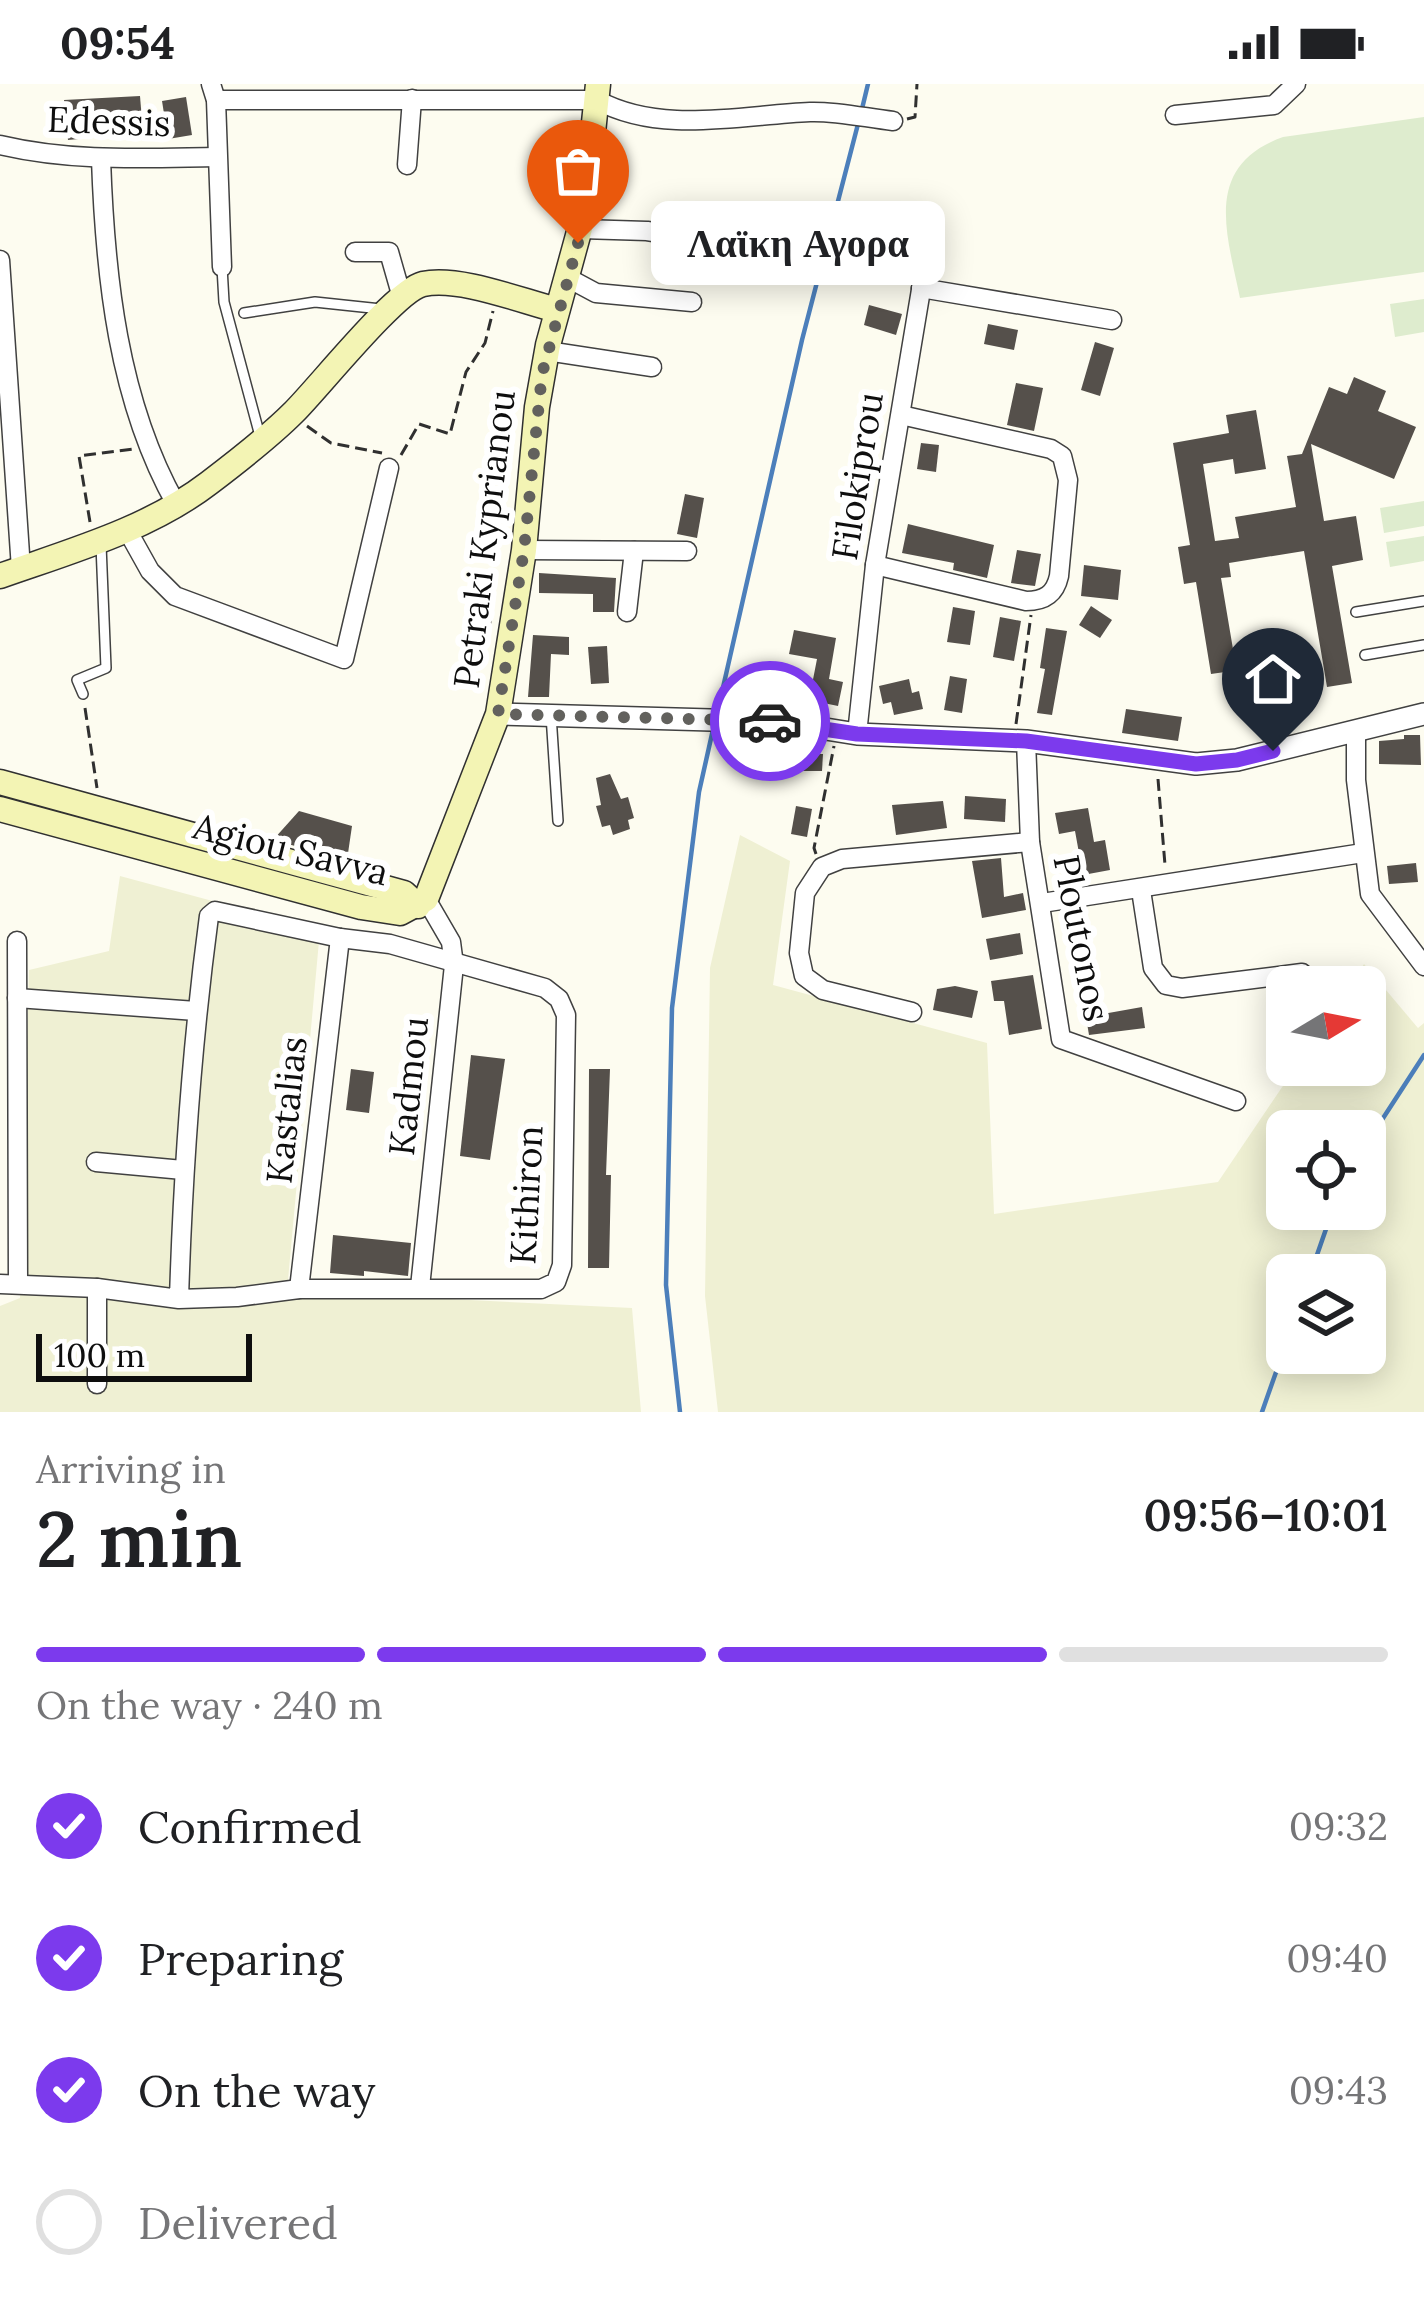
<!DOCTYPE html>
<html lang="en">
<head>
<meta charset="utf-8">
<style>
	:root { --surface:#fff; --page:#f2f2f2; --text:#202124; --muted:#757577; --line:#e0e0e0; --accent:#7c3aed }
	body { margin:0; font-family:Lora,serif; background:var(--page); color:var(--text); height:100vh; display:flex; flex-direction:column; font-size:45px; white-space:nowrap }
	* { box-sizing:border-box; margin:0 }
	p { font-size:39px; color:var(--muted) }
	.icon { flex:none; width:66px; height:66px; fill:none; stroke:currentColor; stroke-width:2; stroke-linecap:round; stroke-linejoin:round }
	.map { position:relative; height:1328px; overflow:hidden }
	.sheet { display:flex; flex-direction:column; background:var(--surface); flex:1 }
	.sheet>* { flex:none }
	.needle { width:78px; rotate:80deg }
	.controls { position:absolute; left:1266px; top:882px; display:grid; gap:24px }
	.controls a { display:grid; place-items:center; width:120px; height:120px; border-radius:18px; background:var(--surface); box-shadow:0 6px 30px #0003; font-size:60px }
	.scale { position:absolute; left:36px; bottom:30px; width:216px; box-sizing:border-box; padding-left:12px; border:6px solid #0e0e0e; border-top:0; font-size:33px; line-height:42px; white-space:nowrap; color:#0e0e0e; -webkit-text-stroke:9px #fff; paint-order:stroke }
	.pin { position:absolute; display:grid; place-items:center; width:102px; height:102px; color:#fff; margin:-123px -51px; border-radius:50% 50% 50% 0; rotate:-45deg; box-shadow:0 0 12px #0007 }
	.pin .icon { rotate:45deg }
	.courier { position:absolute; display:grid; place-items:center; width:120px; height:120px; margin:-60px; border:9px solid #7c3aed; border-radius:50%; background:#fff; color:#222; box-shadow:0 3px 15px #0007 }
	.bubble { position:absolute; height:84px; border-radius:18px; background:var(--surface); box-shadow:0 6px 30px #0003; font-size:39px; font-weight:600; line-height:84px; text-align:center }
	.overview em { font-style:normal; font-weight:600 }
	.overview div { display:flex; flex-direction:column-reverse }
	.overview { display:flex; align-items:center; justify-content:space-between; height:204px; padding:0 36px }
	h1 { font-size:78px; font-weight:600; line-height:90px }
	.bar { display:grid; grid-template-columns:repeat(4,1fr); gap:18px 12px; align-content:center; height:144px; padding:0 36px }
	.bar i { height:15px; border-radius:9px; background:var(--line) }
	.bar .on { background:var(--accent) }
	.bar p { grid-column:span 4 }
	ol { padding:0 36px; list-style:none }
	li { display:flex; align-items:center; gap:36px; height:132px }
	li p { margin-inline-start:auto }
	li .icon { padding:12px; border-radius:50%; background:var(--accent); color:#fff; stroke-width:4 }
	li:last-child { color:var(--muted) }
	li i { width:66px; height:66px; border:6px solid var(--line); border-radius:50% }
	.status { display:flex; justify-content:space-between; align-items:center; height:84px; padding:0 60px; background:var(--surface); direction:ltr }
	.status svg { height:33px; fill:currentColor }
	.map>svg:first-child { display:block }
	.farmland { fill:#eff0d3; fill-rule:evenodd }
	.pitch { fill:#deecce }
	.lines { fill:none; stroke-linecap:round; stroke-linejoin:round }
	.stream { stroke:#4c7fbb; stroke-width:4.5 }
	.building { fill:#55504b }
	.service-casing { stroke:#414141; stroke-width:12 }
	.minor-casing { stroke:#414141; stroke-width:21 }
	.tertiary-casing { stroke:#414141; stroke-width:24 }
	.secondary-casing { stroke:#303030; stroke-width:27 }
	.path { stroke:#303030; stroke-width:3; stroke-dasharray:12 6; stroke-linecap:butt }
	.service { stroke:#fff; stroke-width:9 }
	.minor { stroke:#fff; stroke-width:18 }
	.tertiary { stroke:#fff; stroke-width:21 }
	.secondary { stroke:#f3f4b4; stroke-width:24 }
	.done { stroke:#62615d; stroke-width:12; stroke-dasharray:0 21.6 }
	.route { stroke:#7c3aed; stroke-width:15 }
	.labels { text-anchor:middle; stroke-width:12; stroke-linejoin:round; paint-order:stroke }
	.street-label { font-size:36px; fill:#0e0e0e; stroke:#fff }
</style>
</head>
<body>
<div class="status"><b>09:54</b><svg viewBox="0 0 49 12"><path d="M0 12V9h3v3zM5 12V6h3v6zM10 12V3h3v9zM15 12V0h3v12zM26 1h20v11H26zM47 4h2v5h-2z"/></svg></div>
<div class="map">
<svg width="1424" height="1328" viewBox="0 0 1424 1328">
	<rect width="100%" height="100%" fill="#fdfcf0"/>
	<g class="farmland">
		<path d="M740,751L790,777L773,901L987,959L994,1130L1218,1098L1297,981H1365V903H1349L1364,880L1418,944L1424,939V1328H718L705,1212L710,884ZM1287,1047H1365V1125H1287ZM1287,1191H1365V1269H1287Z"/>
		<polygon points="120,792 320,846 287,1207 632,1224 641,1328 0,1328 0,1222 20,1214 29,886 109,867"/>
	</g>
	<g class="pitch">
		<path d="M1424,33V188L1240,214C1227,150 1202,82 1283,53Z"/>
		<polygon points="1424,215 1424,248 1395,253 1390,220"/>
		<polygon points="1424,417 1424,442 1384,449 1380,424"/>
		<polygon points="1424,452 1424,477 1390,483 1386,458"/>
	</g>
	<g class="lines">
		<g class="stream">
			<polyline points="861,29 868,0"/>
			<polyline points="717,630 802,256 858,40"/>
			<polyline points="1365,1062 1424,971"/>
			<polyline points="1310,1191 1333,1125"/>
			<polyline points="680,1328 666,1201 672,924 699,708 714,641"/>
			<polyline points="1262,1328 1287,1257"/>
		</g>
	</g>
	<g class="building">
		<polygon points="140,12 143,49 68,56 64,16"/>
		<polygon points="186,13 192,51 168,55 162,17"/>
		<polygon points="869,221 902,230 896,251 864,241"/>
		<polygon points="988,240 1018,246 1014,266 984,260"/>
		<polygon points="1095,258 1114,264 1100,312 1081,306"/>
		<polygon points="1354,293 1386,307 1378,327 1416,343 1394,395 1311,360 1324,437 1356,432 1363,476 1332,482 1352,599 1327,603 1304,467 1229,479 1231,493 1221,494 1234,571 1266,566 1265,554 1295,549 1306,611 1276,616 1272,592 1227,599 1225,588 1211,590 1196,498 1184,500 1178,463 1190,461 1173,359 1229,349 1226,331 1256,326 1266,385 1235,390 1233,375 1203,380 1215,457 1239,454 1235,433 1296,423 1287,372 1302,370 1329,303 1347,310"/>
		<polygon points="1016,299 1043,304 1034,347 1007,341"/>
		<polygon points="921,359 939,361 936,388 917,385"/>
		<polygon points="851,372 876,377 873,396 847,392"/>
		<polygon points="685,410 704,414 697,454 677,450"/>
		<polygon points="845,420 868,425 863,451 840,446"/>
		<polygon points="908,440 994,461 987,494 953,486 954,479 902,469"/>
		<polygon points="1017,466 1041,470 1035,502 1011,499"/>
		<polygon points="1084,481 1121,486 1118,516 1081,512"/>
		<polygon points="539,489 616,494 614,528 593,528 593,510 539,509"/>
		<polygon points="471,515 494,519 490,549 466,545"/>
		<polygon points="1091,522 1112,536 1100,554 1079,541"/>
		<polygon points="953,523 975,527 970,561 947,558"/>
		<polygon points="1000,533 1021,537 1014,577 993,573"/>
		<polygon points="1046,544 1067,547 1052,631 1037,629 1045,585 1040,584"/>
		<polygon points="794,546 836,554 829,595 843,598 838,622 809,616 817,575 789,570"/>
		<polygon points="533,551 569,553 569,571 551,570 549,613 528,613"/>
		<polygon points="607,562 609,599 591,600 588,563"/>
		<polygon points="950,592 967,595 962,629 944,626"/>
		<polygon points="909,595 912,609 919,607 923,625 894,631 891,618 883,620 879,602"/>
		<polygon points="1126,625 1182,633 1178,657 1122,649"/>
		<polygon points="1404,651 1420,651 1421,681 1379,680 1379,657 1404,655"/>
		<polygon points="768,670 823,670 822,687 768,687"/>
		<polygon points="610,690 621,715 628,713 634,734 628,736 630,745 613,751 610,741 602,743 596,722 601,721 596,694"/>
		<polygon points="965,712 1006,715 1005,738 964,735"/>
		<polygon points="943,717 947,744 896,751 892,721"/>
		<polygon points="796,722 812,725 807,753 791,750"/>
		<polygon points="1088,724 1094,758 1105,756 1110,786 1083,791 1075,747 1059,750 1055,729"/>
		<polygon points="299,727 352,742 347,776 273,756"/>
		<polygon points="1001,774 1004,813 1023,809 1026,826 982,834 972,777"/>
		<polygon points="1416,779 1418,798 1389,800 1387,782"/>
		<polygon points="1020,849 1023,870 990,876 986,855"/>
		<polygon points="1033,891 1042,945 1009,951 1004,917 994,917 991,897"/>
		<polygon points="955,902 978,907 972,934 933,926 937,905"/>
		<polygon points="1142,923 1145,944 1089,951 1086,933"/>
		<polygon points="471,971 505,975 490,1076 460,1072"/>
		<polygon points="351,985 374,988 369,1029 346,1026"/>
		<polygon points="589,985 610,985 606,1091 611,1091 609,1184 588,1184"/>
		<polygon points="333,1151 411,1159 408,1192 364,1187 364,1192 330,1189"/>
	</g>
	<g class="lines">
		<g class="service-casing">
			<g id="service">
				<polyline points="222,183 224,218 260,352"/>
				<polyline points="244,229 315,218 381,225"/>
				<polyline points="1356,528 1424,517"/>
				<polyline points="1365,571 1424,561"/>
				<polyline points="83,610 77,596 106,584 101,461"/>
				<polyline points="551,631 558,737"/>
			</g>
		</g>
		<g class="minor-casing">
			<g id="minor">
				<polyline points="211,0 216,16 222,183"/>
				<path d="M216,16H597C661,51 741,31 810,28C837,27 866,34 893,37"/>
				<polyline points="1175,31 1274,21 1296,0"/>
				<path d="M0,61C72,78 143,74 216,73"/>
				<path d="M101,75C105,192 118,317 176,420"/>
				<polyline points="407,81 412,15"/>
				<polyline points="581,145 647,147 751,163"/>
				<polyline points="355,168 389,168 401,210"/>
				<polyline points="0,176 21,485"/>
				<polyline points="568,194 596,209 692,218"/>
				<polyline points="921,204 1112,236"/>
				<polyline points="547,267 652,283"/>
				<polyline points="126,444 150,487 175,512 344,575 389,384"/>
				<polyline points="524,466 687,467"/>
				<path d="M875,481L1026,517C1045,517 1055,510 1059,492L1068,396L1062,372L1051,365L901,331"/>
				<polyline points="627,528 634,467"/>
				<polyline points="1356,646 1356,696 1370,810 1424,882"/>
				<polyline points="857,650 875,481 931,146"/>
				<polyline points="1026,657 1030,758 1061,955 1236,1017"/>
				<polyline points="1141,806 1153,884 1166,901 1182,904 1302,889 1315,903"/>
				<polyline points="1042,819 1363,769"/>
				<polyline points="17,857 18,1199"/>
				<polyline points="17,914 196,927"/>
				<polyline points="912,928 823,906 804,892 799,869 805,809 822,783 842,775 1030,758"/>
				<polyline points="96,1078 183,1086"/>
				<path d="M0,1200L97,1204L179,1215L237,1213L299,1205H541L556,1198L562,1181L566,931L559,915L545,904L390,860L340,854L215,827L209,832C192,959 183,1086 179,1215"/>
				<polyline points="420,1203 454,881 451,858 426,815"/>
				<polyline points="299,1205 340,854"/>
				<polyline points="97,1300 97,1204"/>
			</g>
		</g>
		<g class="tertiary-casing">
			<polyline id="tertiary" points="498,630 782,638 857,650 1026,657 1196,680 1237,676 1424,630"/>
		</g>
		<g class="secondary-casing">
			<g id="secondary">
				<path d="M0,492C71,467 149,445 209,399C238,377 268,354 294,328C320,302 396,206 423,200C459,192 521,217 557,226"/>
				<polyline points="0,698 404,809 418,822"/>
				<polyline points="0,725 361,823 400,829 426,815 498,630 524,466 537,323 548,261 585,126 598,0"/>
			</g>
		</g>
		<g class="path">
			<polyline points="907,35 915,33 917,0"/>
			<polyline points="307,342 331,359 382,369"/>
			<polyline points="401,371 419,340 450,350 466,288 485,259 493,227"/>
			<polyline points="90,438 79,372 134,365"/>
			<polyline points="85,624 97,704"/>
			<polyline points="1016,640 1031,531"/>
			<polyline points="1158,695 1165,781"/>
			<polyline points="816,770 814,764 834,662"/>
		</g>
		<use href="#service" class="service"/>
		<use href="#minor" class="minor"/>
		<use href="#tertiary" class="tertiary"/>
		<use href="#secondary" class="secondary"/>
	</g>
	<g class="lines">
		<polyline class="done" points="578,159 542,290 524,466 498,630 770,637"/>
		<polyline class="route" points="770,637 857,650 1026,657 1196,680 1237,676 1273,667"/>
	</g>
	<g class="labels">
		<g class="street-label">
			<text transform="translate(109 37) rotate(2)" y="13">Edessis</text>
			<text transform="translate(857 392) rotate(-81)" y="13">Filokiprou</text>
			<text transform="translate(484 455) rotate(-83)" y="13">Petraki Kyprianou</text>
			<text transform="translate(291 765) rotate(14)" y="13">Agiou Savva</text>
			<text transform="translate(1082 854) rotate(79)" y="13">Ploutonos</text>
			<text transform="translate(408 1002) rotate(-84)" y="13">Kadmou</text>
			<text transform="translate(286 1026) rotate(-84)" y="13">Kastalias</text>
			<text transform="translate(526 1111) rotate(-87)" y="13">Kithiron</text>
		</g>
	</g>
</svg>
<div class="controls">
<a><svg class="needle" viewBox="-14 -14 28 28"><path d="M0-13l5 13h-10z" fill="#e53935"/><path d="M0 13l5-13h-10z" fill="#757577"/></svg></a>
<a><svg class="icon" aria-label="locate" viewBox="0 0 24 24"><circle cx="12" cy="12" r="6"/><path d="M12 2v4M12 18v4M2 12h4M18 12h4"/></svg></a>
<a><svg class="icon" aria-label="layers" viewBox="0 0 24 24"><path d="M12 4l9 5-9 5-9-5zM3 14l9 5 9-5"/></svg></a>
</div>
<div class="scale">100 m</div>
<div class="pin" style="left:578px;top:159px;background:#ea580c"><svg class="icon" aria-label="bag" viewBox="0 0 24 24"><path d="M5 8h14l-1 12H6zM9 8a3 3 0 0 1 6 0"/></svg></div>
<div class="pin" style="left:1273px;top:667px;background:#1f2937"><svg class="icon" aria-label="home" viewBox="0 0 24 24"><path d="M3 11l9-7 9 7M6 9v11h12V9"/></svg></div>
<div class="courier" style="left:770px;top:637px"><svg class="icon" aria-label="car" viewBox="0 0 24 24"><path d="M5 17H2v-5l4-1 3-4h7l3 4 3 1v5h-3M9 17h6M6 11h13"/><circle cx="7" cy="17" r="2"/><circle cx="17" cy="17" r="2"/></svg></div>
<div class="bubble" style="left:651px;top:117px;width:294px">Λαϊκη Αγορα</div>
</div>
<section class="sheet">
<div class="overview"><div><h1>2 min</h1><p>Arriving in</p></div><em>09:56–10:01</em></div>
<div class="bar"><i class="on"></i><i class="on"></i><i class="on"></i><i></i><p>On the way · 240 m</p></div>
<ol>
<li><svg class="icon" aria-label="check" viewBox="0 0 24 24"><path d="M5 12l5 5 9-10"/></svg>Confirmed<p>09:32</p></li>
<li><svg class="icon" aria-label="check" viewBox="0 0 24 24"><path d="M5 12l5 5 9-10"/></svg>Preparing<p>09:40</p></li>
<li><svg class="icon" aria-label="check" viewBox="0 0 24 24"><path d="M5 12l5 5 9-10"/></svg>On the way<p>09:43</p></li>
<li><i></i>Delivered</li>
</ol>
</section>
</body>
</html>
